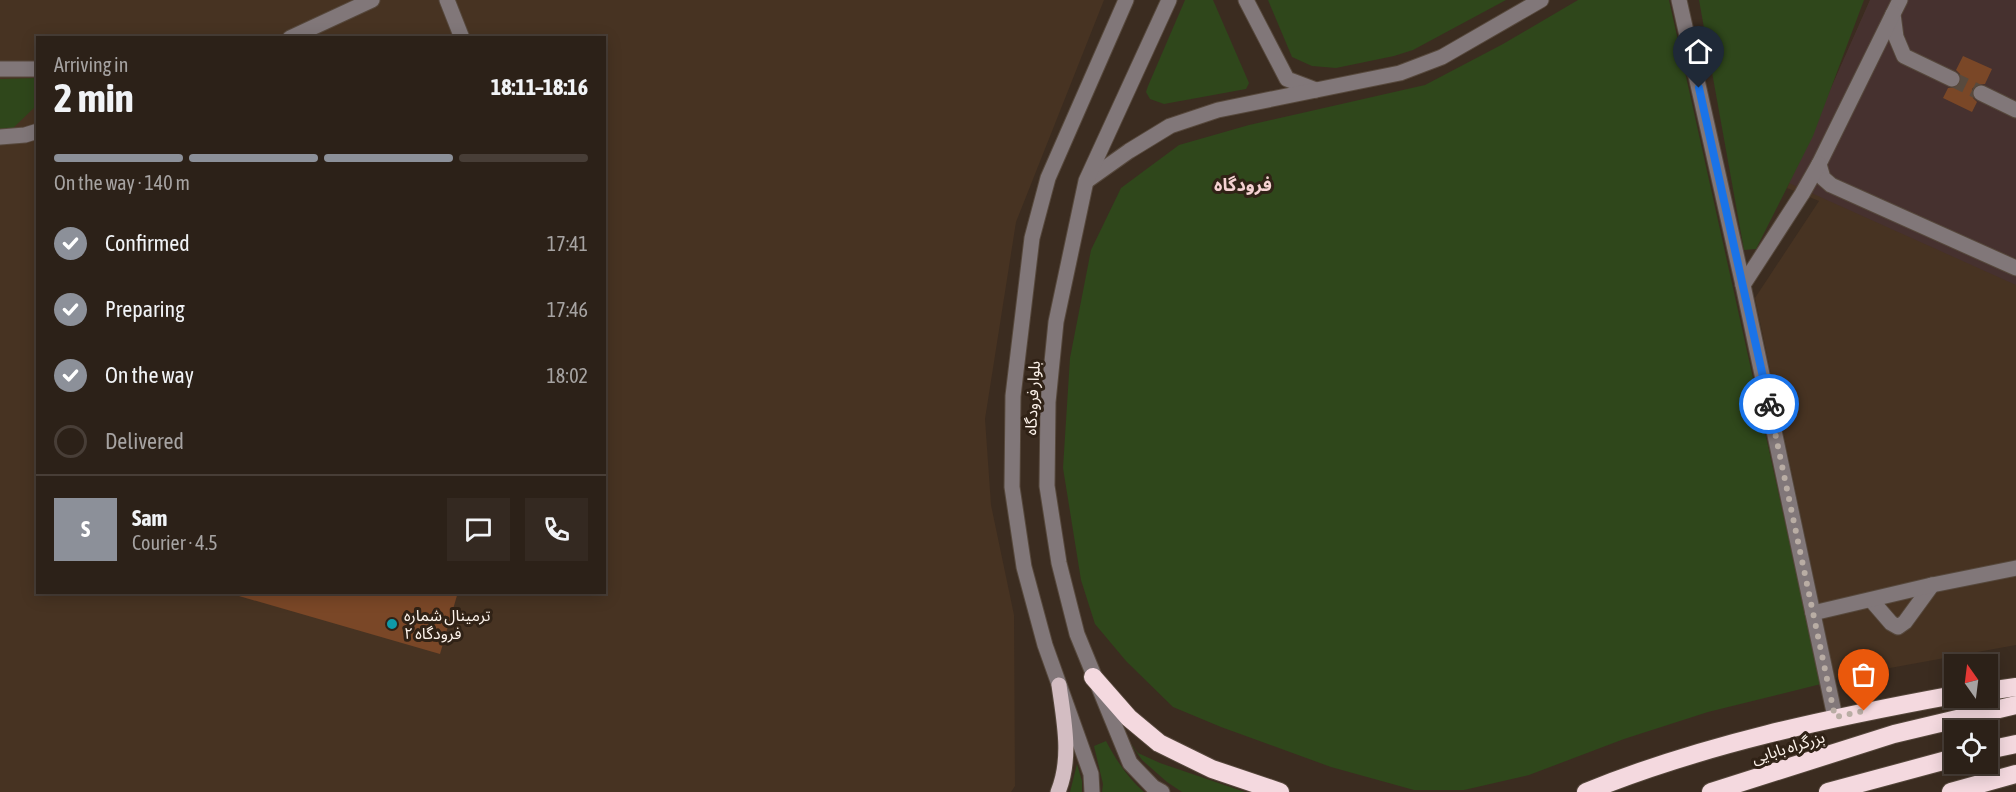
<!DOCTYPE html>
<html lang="en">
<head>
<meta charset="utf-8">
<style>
	:root { --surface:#2c2118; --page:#342921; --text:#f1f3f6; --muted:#a6a3a2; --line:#483e37; --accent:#8c9099 }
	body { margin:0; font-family:"Asap Condensed","Noto Sans Arabic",sans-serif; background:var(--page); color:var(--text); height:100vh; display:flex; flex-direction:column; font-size:22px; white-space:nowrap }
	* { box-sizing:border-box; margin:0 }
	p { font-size:20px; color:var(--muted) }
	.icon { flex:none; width:33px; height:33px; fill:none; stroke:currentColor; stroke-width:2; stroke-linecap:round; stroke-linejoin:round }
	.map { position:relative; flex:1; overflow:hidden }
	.drawer { position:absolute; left:36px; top:36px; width:570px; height:558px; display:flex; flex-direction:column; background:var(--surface); border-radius:0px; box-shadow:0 3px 15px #0003,0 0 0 2px var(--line) }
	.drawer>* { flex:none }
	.needle { width:39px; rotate:346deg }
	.tools { position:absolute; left:1944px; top:654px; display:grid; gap:12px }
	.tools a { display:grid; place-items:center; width:54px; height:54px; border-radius:0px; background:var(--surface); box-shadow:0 3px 15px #0003,0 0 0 2px var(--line); font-size:30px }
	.pin { position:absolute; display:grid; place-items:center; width:51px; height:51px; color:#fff; margin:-62px -26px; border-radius:50% 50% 50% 0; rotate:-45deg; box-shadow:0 0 6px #0007 }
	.pin .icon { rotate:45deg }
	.courier { position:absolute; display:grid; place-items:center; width:60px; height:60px; margin:-30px; border:4px solid #1a73e8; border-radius:50%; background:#fff; color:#222; box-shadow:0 2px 8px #0007 }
	.head em { font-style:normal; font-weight:700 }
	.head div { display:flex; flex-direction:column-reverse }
	.head { display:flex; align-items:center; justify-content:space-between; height:102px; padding:0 18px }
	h1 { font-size:39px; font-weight:700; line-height:45px }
	.bar { display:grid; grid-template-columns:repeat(4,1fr); gap:9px 6px; align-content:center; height:72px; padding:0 18px }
	.bar i { height:8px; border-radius:4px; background:var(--line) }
	.bar .on { background:var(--accent) }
	.bar p { grid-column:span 4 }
	.line { display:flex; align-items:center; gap:15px; padding:0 18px; border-top:2px solid var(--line) }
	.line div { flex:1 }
	.round { display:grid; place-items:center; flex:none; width:63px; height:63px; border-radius:0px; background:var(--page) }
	ol { padding:0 18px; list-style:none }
	li { display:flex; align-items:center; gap:18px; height:66px }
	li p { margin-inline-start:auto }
	li .icon { padding:6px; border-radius:50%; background:var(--accent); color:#fff; stroke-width:4 }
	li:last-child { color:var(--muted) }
	li i { width:33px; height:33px; border:3px solid var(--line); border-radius:50% }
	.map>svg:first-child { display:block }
	.built { fill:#473322; fill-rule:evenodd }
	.industrial { fill:#46312f }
	.green { fill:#2f471b }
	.building { fill:#7a4727 }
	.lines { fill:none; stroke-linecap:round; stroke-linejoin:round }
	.minor-tunnel { stroke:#584a3e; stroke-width:15; stroke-dasharray:15 8; stroke-linecap:butt }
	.minor-casing { stroke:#56483c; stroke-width:17 }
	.major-casing { stroke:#56483c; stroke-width:17 }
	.highway-casing { stroke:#56483c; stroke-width:20 }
	.minor { stroke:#817779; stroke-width:15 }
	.major { stroke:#d3bdc2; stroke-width:15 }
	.highway { stroke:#f4d9df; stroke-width:18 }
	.done { stroke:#b9ada4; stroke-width:6; stroke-dasharray:0 10.8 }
	.route { stroke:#1a73e8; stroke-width:8 }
	.culture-dot { fill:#0f9aa8; stroke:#302216; stroke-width:2 }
	.labels { text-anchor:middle; stroke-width:6; stroke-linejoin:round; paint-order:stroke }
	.street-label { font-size:16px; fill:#fdf3eb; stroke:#302216 }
	.poi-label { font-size:16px; fill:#fdf3eb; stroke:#302216; text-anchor:start }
	.neighbourhood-label { font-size:18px; font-weight:bold; fill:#f5d2d2; stroke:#302216 }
</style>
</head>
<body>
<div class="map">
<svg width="2016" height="792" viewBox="0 0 2016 792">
	<rect width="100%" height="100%" fill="#3b2c20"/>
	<g class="built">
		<path d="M0,0H1104L1016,222L985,419L991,505L1014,615L1015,786L1011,792H0ZM38,38H604V592H38Z"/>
		<polygon points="1870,0 2016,0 2016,645 1835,678 1755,298 1819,201 1787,188"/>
	</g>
	<polygon class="industrial" points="1870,0 2016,0 2016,285 1789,183"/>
	<g class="green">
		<polygon points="1185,0 1213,0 1249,83 1246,89 1164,104 1150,99 1146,92 1148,86"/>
		<polygon points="1268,0 1506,0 1413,50 1394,56 1336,68 1312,66 1292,57"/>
		<polygon points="1578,0 1669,0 1821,684 1708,712 1624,739 1529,775 1464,790 1414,790 1331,767 1221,727 1173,707 1126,661 1095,624 1081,580 1063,468 1070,358 1091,250 1121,188 1179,145 1249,125 1425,85 1503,44"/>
		<polygon points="1699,0 1864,0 1813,136 1756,249 1744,250"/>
		<polygon points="37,78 37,105 10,131 0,131 0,79"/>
		<polygon points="1128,740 1138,753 1160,763 1245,792 1182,792 1167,782 1142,760"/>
		<path d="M1106,741C1116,760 1128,778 1144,792H1102L1103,784L1094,746Z"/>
		<polygon points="1077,764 1082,781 1082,792 1070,792"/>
	</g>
	<g class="building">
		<polygon points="1963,56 1992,69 1985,84 1976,85 1972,89 1973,98 1977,102 1972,112 1943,98 1948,88 1957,87 1961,83 1960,74 1956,70"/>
		<polygon points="240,592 458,592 440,654 239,596"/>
	</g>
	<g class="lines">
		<polyline class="minor-tunnel" points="1952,79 1981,93"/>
		<g class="minor-casing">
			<g id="minor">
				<polyline points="447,0 462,38"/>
				<polyline points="1246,0 1287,79 1316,90"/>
				<polyline points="1679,0 1743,285"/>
				<polyline points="1900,0 1893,14 1896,37 1904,56 1952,79"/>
				<polyline points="1893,14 1819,164 1823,178 1831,185 2016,268"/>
				<polyline points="290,38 372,0"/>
				<polyline points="0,69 38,69"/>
				<polyline points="1981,93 2016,110"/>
				<polyline points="0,137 25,135 38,131"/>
				<polyline points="1819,164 1802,194 1743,285 1835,717"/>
				<polyline points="1088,180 1129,151 1170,126 1218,110 1400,73 1442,57 1541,0"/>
				<polyline points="1872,601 1891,623 1898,627 1905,622 1932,585"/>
				<polyline points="1813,613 1932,585 2016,568"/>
				<polyline points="1092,792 1091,774 1045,645 1024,567 1012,487 1013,396 1032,238 1048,178 1126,0"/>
				<polyline points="1162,792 1153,787 1130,763 1077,634 1059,563 1047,486 1048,402 1056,322 1086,181 1169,0"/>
			</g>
		</g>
		<g class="major-casing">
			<path id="major" d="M1058,792C1072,758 1064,721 1059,685"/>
		</g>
		<g class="highway-casing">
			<g id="highway">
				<polyline points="1093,677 1129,718 1159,743 1212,769 1280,792"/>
				<polyline points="1988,691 2016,687"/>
				<polyline points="1988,750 2016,744"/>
				<path d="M1586,792C1704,744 1829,718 1954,695"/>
				<polyline points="1711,792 1894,734 2016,705"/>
				<polyline points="1828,792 1954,758"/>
				<polyline points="1951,792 2016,774"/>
			</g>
		</g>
		<use href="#minor" class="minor"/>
		<use href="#major" class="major"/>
		<use href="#highway" class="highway"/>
	</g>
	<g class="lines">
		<polyline class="done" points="1769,404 1835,717 1864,711"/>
		<polyline class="route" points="1699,88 1769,404"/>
	</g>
	<circle class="culture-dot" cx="392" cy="624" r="6"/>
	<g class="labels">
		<g class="street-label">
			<text transform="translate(1032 398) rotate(-87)" y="6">بلوار فرودگاه</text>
			<text transform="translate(1788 747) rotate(-17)" y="6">بزرگراه بابایی</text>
		</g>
		<g class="poi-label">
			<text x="404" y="621">ترمينال شماره<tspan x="404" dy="18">۲ فرودگاه</tspan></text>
		</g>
		<g class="neighbourhood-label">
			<text x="1243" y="191">فرودگاه</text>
		</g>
	</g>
</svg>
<div class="tools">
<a><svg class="needle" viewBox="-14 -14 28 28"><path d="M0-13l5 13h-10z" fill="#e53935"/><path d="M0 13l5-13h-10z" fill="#a6a3a2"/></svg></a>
<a><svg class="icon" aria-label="locate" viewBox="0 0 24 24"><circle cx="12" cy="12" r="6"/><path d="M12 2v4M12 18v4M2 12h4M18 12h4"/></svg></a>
</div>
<div class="pin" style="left:1864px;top:711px;background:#ea580c"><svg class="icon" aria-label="bag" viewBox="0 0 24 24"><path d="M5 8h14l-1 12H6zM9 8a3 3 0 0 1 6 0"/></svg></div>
<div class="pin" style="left:1699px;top:88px;background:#1f2937"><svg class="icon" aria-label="home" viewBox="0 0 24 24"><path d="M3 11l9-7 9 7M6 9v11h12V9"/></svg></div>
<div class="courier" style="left:1769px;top:404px"><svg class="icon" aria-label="bike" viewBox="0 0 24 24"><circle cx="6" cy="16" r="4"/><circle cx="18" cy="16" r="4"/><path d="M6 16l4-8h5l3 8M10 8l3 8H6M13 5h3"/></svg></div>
<section class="drawer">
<div class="head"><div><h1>2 min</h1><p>Arriving in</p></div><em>18:11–18:16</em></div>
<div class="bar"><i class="on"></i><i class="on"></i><i class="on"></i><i></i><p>On the way · 140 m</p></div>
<ol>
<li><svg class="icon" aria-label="check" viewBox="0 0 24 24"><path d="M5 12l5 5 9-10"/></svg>Confirmed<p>17:41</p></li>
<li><svg class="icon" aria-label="check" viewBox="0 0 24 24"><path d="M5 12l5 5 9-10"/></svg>Preparing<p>17:46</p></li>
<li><svg class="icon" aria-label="check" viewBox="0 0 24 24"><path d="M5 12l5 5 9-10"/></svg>On the way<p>18:02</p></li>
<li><i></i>Delivered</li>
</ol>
<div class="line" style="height:108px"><b class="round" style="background:var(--accent);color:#fff">S</b><div><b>Sam</b><p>Courier · 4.5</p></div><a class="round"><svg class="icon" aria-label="chat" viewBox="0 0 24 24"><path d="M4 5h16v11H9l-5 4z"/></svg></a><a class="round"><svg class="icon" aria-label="phone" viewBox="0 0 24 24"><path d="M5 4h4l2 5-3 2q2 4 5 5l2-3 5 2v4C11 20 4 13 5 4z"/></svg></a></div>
</section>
</div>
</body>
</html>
